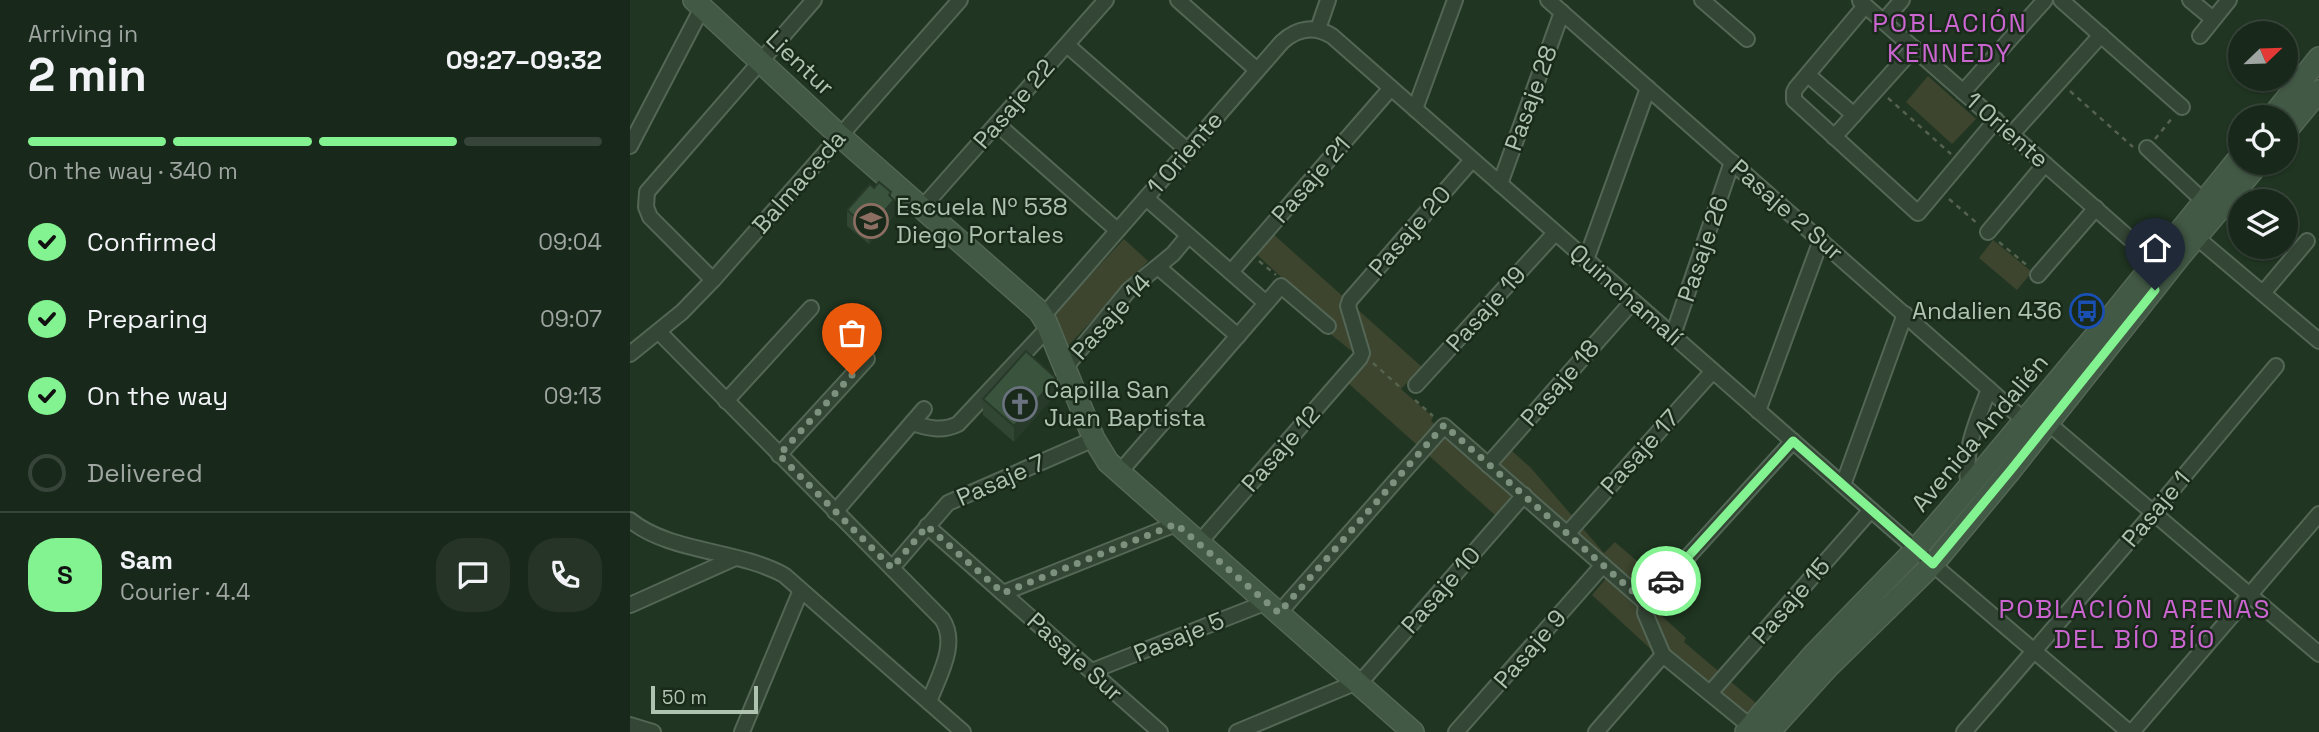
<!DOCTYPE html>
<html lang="en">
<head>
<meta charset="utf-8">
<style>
	:root { --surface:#18281a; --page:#253427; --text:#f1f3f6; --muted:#9fa6a2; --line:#364439; --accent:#83f391 }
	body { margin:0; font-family:"Space Grotesk",sans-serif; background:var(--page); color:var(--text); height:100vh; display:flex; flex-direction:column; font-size:26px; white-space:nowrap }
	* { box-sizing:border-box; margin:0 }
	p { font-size:23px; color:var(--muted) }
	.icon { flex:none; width:38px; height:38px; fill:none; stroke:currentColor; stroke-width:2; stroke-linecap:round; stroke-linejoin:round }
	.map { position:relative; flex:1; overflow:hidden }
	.details { display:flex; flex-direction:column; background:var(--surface); width:630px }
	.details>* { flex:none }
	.needle { width:46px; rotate:67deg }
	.fabs { position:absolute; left:1598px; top:21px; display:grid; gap:14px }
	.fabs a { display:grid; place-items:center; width:70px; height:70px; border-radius:50%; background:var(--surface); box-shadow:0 2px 5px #0004,0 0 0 2px var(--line); font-size:35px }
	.scale { position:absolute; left:21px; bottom:18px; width:107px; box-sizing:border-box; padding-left:7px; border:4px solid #aec3b0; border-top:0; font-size:19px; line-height:24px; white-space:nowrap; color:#aec3b0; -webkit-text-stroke:5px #192a1b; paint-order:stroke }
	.pin { position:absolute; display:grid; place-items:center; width:60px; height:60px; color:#fff; margin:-72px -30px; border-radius:50% 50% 50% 0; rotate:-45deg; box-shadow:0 0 7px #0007 }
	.pin .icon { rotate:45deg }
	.courier { position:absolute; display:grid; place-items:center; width:70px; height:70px; margin:-35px; border:5px solid #83f391; border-radius:50%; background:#fff; color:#222; box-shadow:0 2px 9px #0007 }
	.summary em { font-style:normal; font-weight:700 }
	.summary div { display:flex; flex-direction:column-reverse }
	.summary { display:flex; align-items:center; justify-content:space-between; height:119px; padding:0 28px }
	h1 { font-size:46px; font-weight:700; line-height:52px }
	.bar { display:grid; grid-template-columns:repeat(4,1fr); gap:10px 7px; align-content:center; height:84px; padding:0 28px }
	.bar i { height:9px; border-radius:5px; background:var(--line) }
	.bar .selected { background:var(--accent) }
	.bar p { grid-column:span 4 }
	.line { display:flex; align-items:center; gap:18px; padding:0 28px; border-top:2px solid var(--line) }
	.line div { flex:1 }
	.round { display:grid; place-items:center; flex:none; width:74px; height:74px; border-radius:28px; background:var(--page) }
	ol { padding:0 28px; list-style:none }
	li { display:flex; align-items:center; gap:21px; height:77px }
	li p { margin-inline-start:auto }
	li .icon { padding:7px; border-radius:50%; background:var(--accent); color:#111; stroke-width:4 }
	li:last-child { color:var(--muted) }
	li i { width:38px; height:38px; border:4px solid var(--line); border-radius:50% }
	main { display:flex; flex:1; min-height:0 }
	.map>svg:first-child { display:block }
	.park { fill:#3d452e }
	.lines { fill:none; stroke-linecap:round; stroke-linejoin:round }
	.minor-casing { stroke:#546756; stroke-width:18 }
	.secondary-casing { stroke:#546756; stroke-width:24 }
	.path { stroke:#54624e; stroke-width:2.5; stroke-dasharray:5 5; stroke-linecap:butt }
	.minor { stroke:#344635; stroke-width:14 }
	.secondary { stroke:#425945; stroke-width:21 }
	.wall { fill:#314734 }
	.shaded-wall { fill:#283a2a }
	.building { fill:#39533c; stroke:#283a2a; stroke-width:2 }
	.done { stroke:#7c917e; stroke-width:7; stroke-dasharray:0 12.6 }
	.route { stroke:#83f391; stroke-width:9 }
	.labels { text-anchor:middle; stroke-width:5; stroke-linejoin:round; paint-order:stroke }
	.street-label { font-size:24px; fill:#aec3b0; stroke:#192a1b }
	.poi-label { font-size:24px; fill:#aec3b0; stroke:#192a1b; text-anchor:start }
	.neighbourhood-label { font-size:26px; letter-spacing:2px; fill:#cb66d0; stroke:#192a1b }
</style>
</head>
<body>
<main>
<section class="details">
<div class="summary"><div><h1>2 min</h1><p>Arriving in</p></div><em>09:27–09:32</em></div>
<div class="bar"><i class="selected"></i><i class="selected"></i><i class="selected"></i><i></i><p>On the way · 340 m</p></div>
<ol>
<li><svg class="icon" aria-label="check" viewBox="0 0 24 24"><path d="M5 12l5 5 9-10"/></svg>Confirmed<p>09:04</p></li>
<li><svg class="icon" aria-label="check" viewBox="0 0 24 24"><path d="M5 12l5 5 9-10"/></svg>Preparing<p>09:07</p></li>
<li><svg class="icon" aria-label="check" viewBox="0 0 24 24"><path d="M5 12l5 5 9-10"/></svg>On the way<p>09:13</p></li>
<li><i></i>Delivered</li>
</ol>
<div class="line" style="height:126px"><b class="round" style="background:var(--accent);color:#111">S</b><div><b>Sam</b><p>Courier · 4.4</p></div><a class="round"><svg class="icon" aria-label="chat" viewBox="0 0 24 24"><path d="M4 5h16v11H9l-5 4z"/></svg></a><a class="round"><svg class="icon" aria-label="phone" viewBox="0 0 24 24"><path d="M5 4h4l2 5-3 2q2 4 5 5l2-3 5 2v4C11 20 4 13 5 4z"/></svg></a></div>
</section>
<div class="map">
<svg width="1689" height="732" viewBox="0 0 1689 732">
	<rect width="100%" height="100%" fill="#203522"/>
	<g class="park">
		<polygon points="1298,76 1346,119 1322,144 1276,102"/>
		<polygon points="642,233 792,367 771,389 803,417 801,421 861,474 882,451 901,468 974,553 985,542 1023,575 1009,595 1056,638 1054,642 1126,703 1115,714 1023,637 1026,654 962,595 978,576 882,495 865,515 718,383 734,361 652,295 660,285 626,254"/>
		<polygon points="494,239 518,261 438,346 425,313"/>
		<polygon points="1363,240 1402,272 1387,290 1349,258"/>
	</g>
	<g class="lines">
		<g class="minor-casing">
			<g id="minor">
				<polyline points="548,0 627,70"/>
				<polyline points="918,0 1395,421"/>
				<polyline points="1072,0 1117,39"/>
				<polyline points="1431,0 1552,107"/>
				<polyline points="1560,0 1583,19"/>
				<polyline points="1230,1 1525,261"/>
				<polyline points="1235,6 1166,88 1164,92 1164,100 1288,213 1366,120"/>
				<polyline points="1253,22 1272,0"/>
				<polyline points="688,29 698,0"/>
				<polyline points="1570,36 1599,0"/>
				<polyline points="437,45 557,150"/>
				<polyline points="1178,75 1224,115"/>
				<polyline points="1333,92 1415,0"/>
				<polyline points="785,109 825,0"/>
				<polyline points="367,124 487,230"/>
				<polyline points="1382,134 1471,35"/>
				<polyline points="1204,137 1284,48"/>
				<polyline points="0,146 72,8"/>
				<polyline points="1517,148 1580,207"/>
				<polyline points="870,184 932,12"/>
				<polyline points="516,198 636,303"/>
				<polyline points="292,208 476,0"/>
				<polyline points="1559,231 1689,341"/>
				<polyline points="1358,232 1415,164"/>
				<polyline points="956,260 1018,88"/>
				<polyline points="528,267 608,336"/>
				<polyline points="601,272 761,88"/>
				<polyline points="1408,275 1466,208"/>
				<polyline points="83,280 20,217 16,207 17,192 184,0"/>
				<polyline points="1633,293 1677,241"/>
				<path d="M413,316L652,42C667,28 684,25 702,36L1314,574L1499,732"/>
				<path d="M29,332L312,619C329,644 308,677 299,702"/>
				<polyline points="1043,335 1102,162"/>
				<polyline points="0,354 52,312 83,280 330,0"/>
				<polyline points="434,369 499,290 543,254 558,236"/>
				<polyline points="786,385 925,233"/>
				<polyline points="96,401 181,308"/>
				<polyline points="1128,411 1191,240"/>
				<path d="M282,423C298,428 312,432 328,424L418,328"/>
				<polyline points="1418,423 1689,654"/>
				<polyline points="149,455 237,359"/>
				<polyline points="858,465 1003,301"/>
				<polyline points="489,473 651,286 698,326"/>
				<polyline points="1213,485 1275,314"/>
				<path d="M1339,487C1332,452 1347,421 1359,389"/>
				<polyline points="205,512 294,409"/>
				<path d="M0,520C38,552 109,550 154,575L333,732"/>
				<polyline points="297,526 530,732"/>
				<polyline points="937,534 1083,371"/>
				<polyline points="569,543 730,358 732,353 718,306 720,300 842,160"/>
				<polyline points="262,568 318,503 464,439"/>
				<polyline points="373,593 546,524"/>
				<polyline points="1016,603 1163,441"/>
				<polyline points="1016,603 1015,613 1033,655 1121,727"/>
				<polyline points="0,605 105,558"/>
				<polyline points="649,613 814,426 1016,603"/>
				<polyline points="462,671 637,602"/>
				<polyline points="1080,693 1241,510"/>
				<polyline points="0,725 23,732"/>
				<polyline points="112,732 171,590"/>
				<polyline points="607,732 727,682 736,676 894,495"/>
				<polyline points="826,732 973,565"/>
				<polyline points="966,732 1033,655"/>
				<polyline points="1334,732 1523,513 1646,366"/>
				<polyline points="1502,732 1689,514"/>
			</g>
		</g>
		<g class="secondary-casing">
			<g id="secondary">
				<polyline points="64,0 210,136 409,311 416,322 464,439 478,462 783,732"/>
				<polyline points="1642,117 1689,58"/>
				<polyline points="1656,131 1689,91"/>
				<polyline points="1116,732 1185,653 1286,549 1317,513 1467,334 1610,157"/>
				<polyline points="1139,732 1197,668 1303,564 1380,471 1550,256 1629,163"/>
			</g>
		</g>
		<g class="path">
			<polyline points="1440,91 1503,147"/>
			<polyline points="1258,98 1321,154"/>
			<polyline points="1525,139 1543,117"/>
			<polyline points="1319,199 1348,224"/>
			<polyline points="1369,242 1399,267"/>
			<polyline points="629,261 646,275"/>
			<polyline points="743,363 772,389"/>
			<polyline points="785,400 803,416"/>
		</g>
		<use href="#minor" class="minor"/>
		<use href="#secondary" class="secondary"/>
	</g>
	<g class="wall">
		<polygon points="244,188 261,197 264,216 239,244 217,226 217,210"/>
		<polygon points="426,394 384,442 353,415 353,399"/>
	</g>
	<g class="shaded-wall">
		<polygon points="261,192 261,203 264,200 264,216 239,244 239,229"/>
		<polygon points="426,378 426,394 384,442 384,426"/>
	</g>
	<g class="building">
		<polygon points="249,182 261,192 259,195 264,200 239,229 217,210 240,184 244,188"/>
		<polygon points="396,351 426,378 384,426 353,399"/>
	</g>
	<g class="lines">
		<polyline class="done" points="222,375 149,455 262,568 297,526 373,593 546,524 649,613 814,425 1016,603 1036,581"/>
		<polyline class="route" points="1036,581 1163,441 1303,564 1380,471 1525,290"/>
	</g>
	<defs>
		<g id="school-ring" transform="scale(1.75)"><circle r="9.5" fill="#192a1b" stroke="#8d6e63" stroke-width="1.5"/><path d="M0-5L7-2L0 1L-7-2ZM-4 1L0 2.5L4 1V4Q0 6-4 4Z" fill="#8d6e63"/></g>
		<g id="bus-ring" transform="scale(1.75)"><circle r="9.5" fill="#192a1b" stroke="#1a4fb4" stroke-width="1.5"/><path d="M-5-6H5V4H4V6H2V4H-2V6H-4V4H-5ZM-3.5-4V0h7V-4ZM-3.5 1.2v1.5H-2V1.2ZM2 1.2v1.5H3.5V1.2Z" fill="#1a4fb4"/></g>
		<g id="church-ring" transform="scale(1.75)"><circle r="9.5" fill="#192a1b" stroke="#6b7280" stroke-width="1.5"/><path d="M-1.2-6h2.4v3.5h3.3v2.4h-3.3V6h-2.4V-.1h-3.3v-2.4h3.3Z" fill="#6b7280"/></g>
	</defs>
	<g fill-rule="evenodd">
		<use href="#school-ring" x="241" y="221"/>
		<use href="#bus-ring" x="1457" y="311"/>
		<use href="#church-ring" x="390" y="404"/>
	</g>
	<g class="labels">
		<g class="street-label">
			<text transform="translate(170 63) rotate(43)" y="8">Lientur</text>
			<text transform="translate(901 98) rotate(-70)" y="8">Pasaje 28</text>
			<text transform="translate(384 104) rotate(-49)" y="8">Pasaje 22</text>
			<text transform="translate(1377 130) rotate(41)" y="8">1 Oriente</text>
			<text transform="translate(555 153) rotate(-49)" y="8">1 Oriente</text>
			<text transform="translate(681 180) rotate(-49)" y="8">Pasaje 21</text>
			<text transform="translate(169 182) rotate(-49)" y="8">Balmaceda</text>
			<text transform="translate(1157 210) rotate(41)" y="8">Pasaje 2 Sur</text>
			<text transform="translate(780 231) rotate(-49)" y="8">Pasaje 20</text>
			<text transform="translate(1073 249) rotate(-71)" y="8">Pasaje 26</text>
			<text transform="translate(996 295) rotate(41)" y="8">Quinchamalí</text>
			<text transform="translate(856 309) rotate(-48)" y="8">Pasaje 19</text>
			<text transform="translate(481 317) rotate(-48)" y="8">Pasaje 14</text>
			<text transform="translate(930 383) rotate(-49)" y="8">Pasaje 18</text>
			<text transform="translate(1350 433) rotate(-50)" y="8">Avenida Andalién</text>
			<text transform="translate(651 449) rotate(-49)" y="8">Pasaje 12</text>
			<text transform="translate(1010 452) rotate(-48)" y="8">Pasaje 17</text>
			<text transform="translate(371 480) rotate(-24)" y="8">Pasaje 7</text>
			<text transform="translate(1526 509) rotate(-50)" y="8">Pasaje 1</text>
			<text transform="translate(811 590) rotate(-49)" y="8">Pasaje 10</text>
			<text transform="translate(1161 601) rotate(-49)" y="8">Pasaje 15</text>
			<text transform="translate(549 637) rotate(-22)" y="8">Pasaje 5</text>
			<text transform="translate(900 649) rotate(-49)" y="8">Pasaje 9</text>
			<text transform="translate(445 657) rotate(42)" y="8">Pasaje Sur</text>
		</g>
		<g class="poi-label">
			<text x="266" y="215">Escuela Nº 538<tspan x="266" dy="28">Diego Portales</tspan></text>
			<text x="1432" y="319" text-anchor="end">Andalien 436</text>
			<text x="414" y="398">Capilla San<tspan x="414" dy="28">Juan Baptista</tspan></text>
		</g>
		<g class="neighbourhood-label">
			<text x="1320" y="32">POBLACIÓN<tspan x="1320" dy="30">KENNEDY</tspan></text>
			<text x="1505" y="618">POBLACIÓN ARENAS<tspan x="1505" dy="30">DEL BÍO BÍO</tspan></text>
		</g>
	</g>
</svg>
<div class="fabs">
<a><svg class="needle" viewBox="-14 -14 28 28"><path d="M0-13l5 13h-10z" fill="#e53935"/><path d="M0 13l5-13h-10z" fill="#9fa6a2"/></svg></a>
<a><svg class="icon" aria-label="locate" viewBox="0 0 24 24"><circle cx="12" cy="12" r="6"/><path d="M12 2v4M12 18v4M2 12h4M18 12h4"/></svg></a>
<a><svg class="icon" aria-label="layers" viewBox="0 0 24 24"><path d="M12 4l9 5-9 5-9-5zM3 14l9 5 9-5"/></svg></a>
</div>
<div class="scale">50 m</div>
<div class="pin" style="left:222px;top:375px;background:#ea580c"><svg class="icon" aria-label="bag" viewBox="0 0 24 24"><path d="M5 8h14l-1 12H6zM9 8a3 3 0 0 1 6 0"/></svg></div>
<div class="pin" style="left:1525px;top:290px;background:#1f2937"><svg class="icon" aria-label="home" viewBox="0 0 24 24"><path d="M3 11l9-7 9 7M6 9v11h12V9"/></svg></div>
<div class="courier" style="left:1036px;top:581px"><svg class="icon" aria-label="car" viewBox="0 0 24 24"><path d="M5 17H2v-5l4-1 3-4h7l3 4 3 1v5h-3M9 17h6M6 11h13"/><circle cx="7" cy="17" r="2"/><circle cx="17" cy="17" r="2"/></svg></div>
</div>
</main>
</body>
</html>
